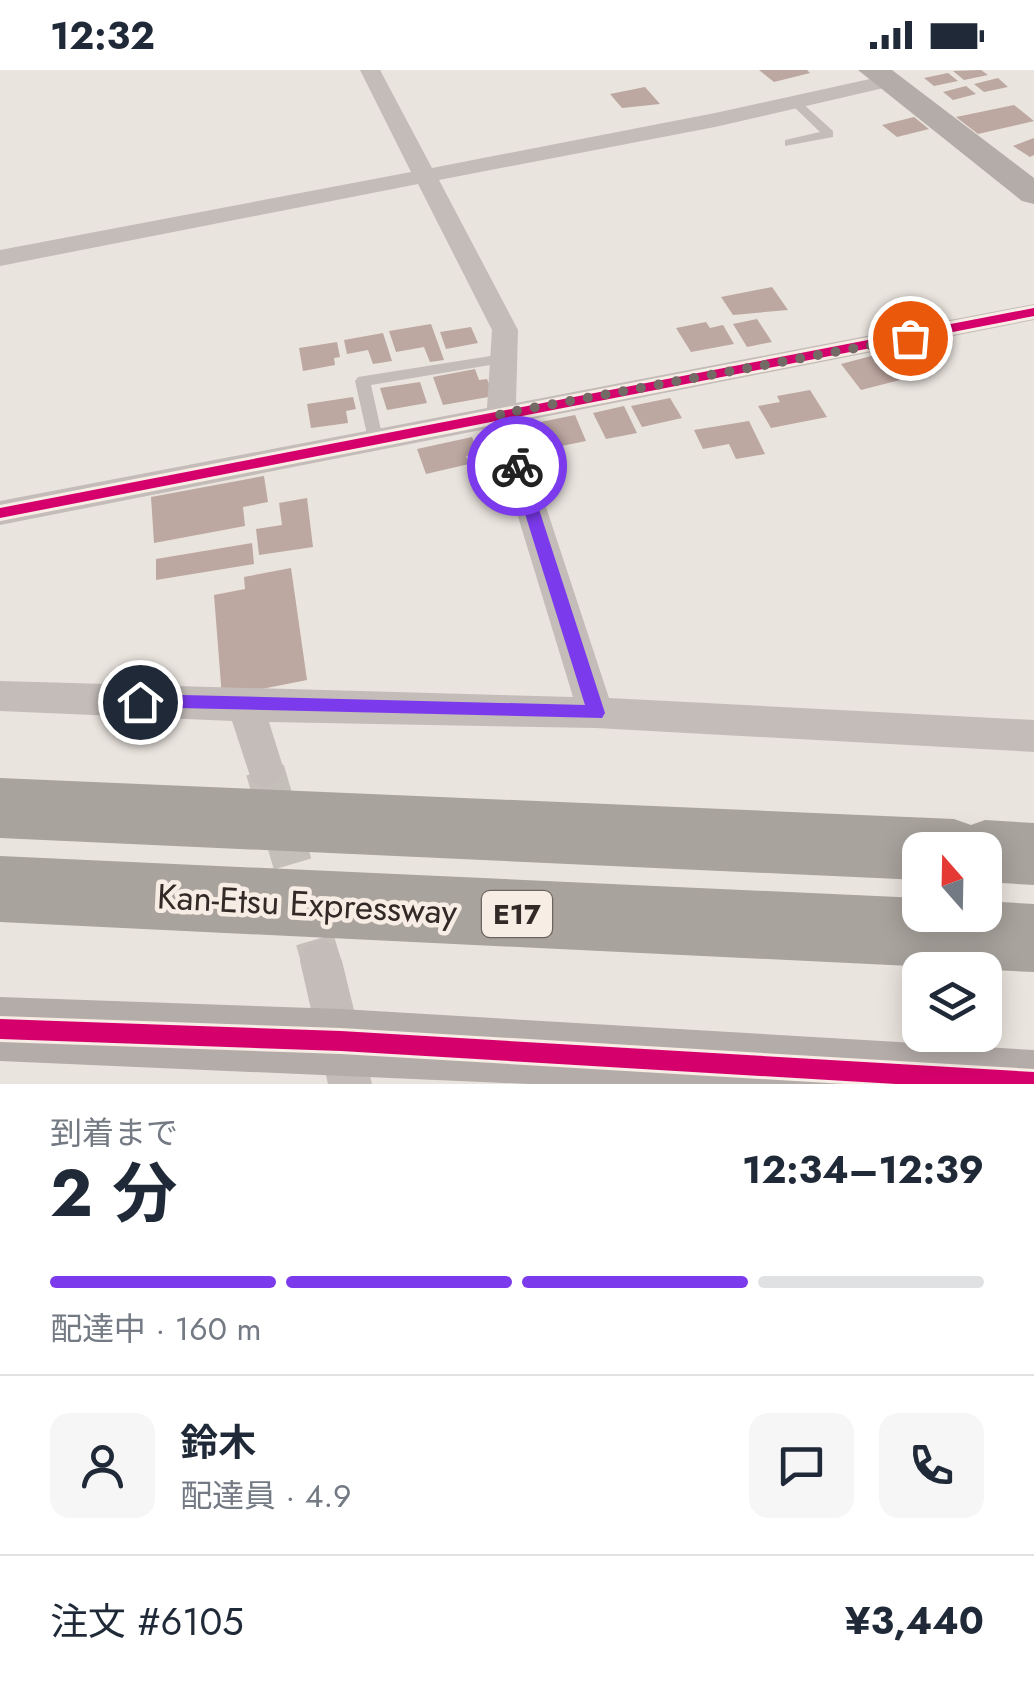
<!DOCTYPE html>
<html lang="ja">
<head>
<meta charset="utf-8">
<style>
	:root { --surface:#fff; --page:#f6f6f7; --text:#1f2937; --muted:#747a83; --line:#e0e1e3; --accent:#7c3aed }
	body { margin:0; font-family:Jost,"Noto Sans JP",sans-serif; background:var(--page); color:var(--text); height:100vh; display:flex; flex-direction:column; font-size:38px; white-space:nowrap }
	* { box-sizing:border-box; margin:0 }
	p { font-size:32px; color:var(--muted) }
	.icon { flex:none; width:55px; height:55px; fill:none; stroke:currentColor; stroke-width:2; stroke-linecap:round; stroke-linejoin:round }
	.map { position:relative; height:1014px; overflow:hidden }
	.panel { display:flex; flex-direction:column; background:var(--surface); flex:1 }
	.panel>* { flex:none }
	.needle { width:65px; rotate:340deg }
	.buttons { position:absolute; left:902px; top:762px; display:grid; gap:20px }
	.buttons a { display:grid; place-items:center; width:100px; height:100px; border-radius:20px; background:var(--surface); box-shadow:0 5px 25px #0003; font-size:50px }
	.pin { position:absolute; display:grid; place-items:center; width:85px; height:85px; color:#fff; margin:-42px; border:5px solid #fff; border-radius:50%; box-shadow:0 2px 10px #0007 }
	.courier { position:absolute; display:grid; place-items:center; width:100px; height:100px; margin:-50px; border:8px solid #7c3aed; border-radius:50%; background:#fff; color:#222; box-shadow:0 2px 12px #0007 }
	.overview em { font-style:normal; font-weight:700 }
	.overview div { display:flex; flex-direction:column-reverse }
	.overview { display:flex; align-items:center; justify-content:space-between; height:170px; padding:0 50px }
	h1 { font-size:65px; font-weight:700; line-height:75px }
	.bar { display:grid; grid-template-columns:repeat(4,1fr); gap:15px 10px; align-content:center; height:120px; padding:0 50px }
	.bar i { height:12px; border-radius:8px; background:var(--line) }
	.bar .current { background:var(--accent) }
	.bar p { grid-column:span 4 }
	.line { display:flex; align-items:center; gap:25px; padding:0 50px; border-top:2px solid var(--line) }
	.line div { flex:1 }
	.round { display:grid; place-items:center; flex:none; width:105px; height:105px; border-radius:20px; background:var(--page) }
	.status { display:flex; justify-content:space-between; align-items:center; height:70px; padding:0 50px; background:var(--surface); direction:ltr }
	.status svg { height:28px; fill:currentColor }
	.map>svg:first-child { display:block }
	.building { fill:#bda7a1 }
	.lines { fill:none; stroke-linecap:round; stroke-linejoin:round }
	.street-tunnel { stroke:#c5bfb9; stroke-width:39; stroke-dasharray:39 20; stroke-linecap:butt }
	.lane { fill:#c3bcb8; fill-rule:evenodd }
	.street { fill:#c3bcb8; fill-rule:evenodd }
	.secondary { fill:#b4aca8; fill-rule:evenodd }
	.highway { fill:#a9a39d; fill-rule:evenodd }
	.cycleway-casing { stroke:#f8ede5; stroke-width:6 }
	.cycleway { fill:#d6006c; fill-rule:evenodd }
	.route { fill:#7c3aed }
	.done { stroke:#736a66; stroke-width:10; stroke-dasharray:0 18 }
	.labels { text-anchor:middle; stroke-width:9; stroke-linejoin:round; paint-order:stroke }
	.shield { fill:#f8ede5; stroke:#6e645f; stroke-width:2.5 }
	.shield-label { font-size:28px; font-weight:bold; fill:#332926 }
	.near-street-label { font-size:35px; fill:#332926; stroke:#f8ede5 }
</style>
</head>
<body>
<div class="status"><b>12:32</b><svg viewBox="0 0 49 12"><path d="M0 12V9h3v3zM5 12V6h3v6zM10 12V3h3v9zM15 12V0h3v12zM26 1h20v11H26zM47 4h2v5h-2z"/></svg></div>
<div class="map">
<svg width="1034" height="1014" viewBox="0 0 1034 1014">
	<rect width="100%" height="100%" fill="#eae4de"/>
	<g class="building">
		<polygon points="759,0 807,0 810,3 774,12"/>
		<polygon points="981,0 988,5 964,10 953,1"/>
		<polygon points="948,3 958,11 934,16 924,8"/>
		<polygon points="998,8 1008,17 984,22 974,14"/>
		<polygon points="966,16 976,24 953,30 943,22"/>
		<polygon points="645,17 660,34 622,38 610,24"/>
		<polygon points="1014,35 1034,51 978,64 956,47"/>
		<polygon points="914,47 929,59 897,67 882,55"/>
		<polygon points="1034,68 1034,85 1030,87 1013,76"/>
		<polygon points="772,217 788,240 733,245 721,227"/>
		<polygon points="757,249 772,272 747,277 733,254"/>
		<polygon points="706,252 710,258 723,255 734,274 691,282 676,258"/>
		<polygon points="431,254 444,290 430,292 424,277 396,282 389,261"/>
		<polygon points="471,257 478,273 446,279 440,262"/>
		<polygon points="383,263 392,291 373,294 368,280 347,284 344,270"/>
		<polygon points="337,272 340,287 334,288 335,295 303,301 299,278"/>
		<polygon points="879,284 900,310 861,320 841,294"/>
		<polygon points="475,299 479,310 487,309 494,326 443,335 433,307"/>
		<polygon points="420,312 427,333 387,340 380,318"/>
		<polygon points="810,320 827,347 771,358 758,336 780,332 777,326"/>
		<polygon points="353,327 356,339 346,341 348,353 311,358 307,334"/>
		<polygon points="670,328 682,348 642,357 631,336"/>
		<polygon points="624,336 637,363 606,369 593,343"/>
		<polygon points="575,345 586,371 532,382 521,356"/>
		<polygon points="749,351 765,384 736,389 729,374 703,379 694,360"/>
		<polygon points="472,367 479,384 466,386 469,394 426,404 417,379"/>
		<polygon points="264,406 268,432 243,437 245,456 154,473 151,427"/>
		<polygon points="307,428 313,477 259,485 256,459 282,455 279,433"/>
		<polygon points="252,473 254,494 156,510 156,489"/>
		<polygon points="291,498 307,610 222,627 214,525 245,519 244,507"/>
	</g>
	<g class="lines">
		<polyline class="street-tunnel" points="265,700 321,891"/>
		<g class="lane">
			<polygon points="793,32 801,32 833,61 833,67 785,76 785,70 820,62 793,36"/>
			<polygon points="503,284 510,289 508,292 371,315 383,369 381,373 369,373 355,311 358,307"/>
		</g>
		<g class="street">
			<polygon points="360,0 380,0 432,98 715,43 888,5 895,7 898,11 895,15 888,17 715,57 439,110 518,260 516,333 1034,234 1034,250 518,352 609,628 1034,650 1034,682 596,658 269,652 284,700 278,712 265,717 252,712 232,651 0,641 0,611 573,627 491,358 0,455 0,431 487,338 492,260 418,114 0,196 0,180 411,102"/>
			<polygon points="321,870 336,876 342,891 372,1014 328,1014 300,891 306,876"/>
		</g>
		<g class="secondary">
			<polygon points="858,0 892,0 1034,108 1034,134 1022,131"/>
			<polygon points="0,927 341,939 1034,980 1034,1014 529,1014 0,991"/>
		</g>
		<g class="highway">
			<polygon points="0,708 954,749 971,755 985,750 1034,753 1034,815 985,812 985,780 920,780 920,810 0,768"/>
			<polygon points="0,786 920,828 920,845 985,845 985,831 1034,834 1034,902 0,852"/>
		</g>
		<g class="cycleway-casing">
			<g id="cycleway">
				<polygon points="1034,238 1034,246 0,448 0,438"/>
				<polygon points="0,949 341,961 1034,1002 1034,1014 896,1014 341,981 0,969"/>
			</g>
		</g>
		<use href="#cycleway" class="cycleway"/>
	</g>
	<polygon class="route" points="517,390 525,396 605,643 602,648 134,637 134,626 140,624 585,635 510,396"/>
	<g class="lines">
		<polyline class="done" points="517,396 500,344 910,268"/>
	</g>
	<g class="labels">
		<rect class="shield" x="482" y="821" width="70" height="46" rx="8"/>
		<g class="shield-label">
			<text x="517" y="854">E17</text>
		</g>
		<g class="near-street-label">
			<text transform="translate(307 834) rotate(3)" y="12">Kan-Etsu Expressway</text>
		</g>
	</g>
</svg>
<div class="buttons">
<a><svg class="needle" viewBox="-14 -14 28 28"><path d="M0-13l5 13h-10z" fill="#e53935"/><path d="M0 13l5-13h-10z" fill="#747a83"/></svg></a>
<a><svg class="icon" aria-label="layers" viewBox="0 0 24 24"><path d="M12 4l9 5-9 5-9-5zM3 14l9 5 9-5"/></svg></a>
</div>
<div class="pin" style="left:910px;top:268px;background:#ea580c"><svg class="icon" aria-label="bag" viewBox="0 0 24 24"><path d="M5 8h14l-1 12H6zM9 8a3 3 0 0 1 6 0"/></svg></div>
<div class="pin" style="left:140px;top:632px;background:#1f2937"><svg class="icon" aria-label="home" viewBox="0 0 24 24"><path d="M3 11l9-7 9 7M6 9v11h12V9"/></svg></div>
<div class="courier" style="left:517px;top:396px"><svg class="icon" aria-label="bike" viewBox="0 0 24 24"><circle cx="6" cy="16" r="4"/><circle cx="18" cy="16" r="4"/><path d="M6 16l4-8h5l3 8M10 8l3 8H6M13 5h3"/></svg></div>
</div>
<section class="panel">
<div class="overview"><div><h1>2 分</h1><p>到着まで</p></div><em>12:34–12:39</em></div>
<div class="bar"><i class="current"></i><i class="current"></i><i class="current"></i><i></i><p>配達中 · 160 m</p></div>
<div class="line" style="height:180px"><a class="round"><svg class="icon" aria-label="person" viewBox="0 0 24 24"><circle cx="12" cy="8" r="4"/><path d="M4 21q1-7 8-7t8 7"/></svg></a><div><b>鈴木</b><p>配達員 · 4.9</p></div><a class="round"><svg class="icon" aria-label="chat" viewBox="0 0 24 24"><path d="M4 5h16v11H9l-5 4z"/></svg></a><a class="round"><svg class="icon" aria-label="phone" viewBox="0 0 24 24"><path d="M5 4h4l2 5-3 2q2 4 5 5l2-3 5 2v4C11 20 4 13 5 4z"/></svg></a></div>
<div class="line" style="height:130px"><div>注文 #6105</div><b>¥3,440</b></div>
</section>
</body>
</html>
